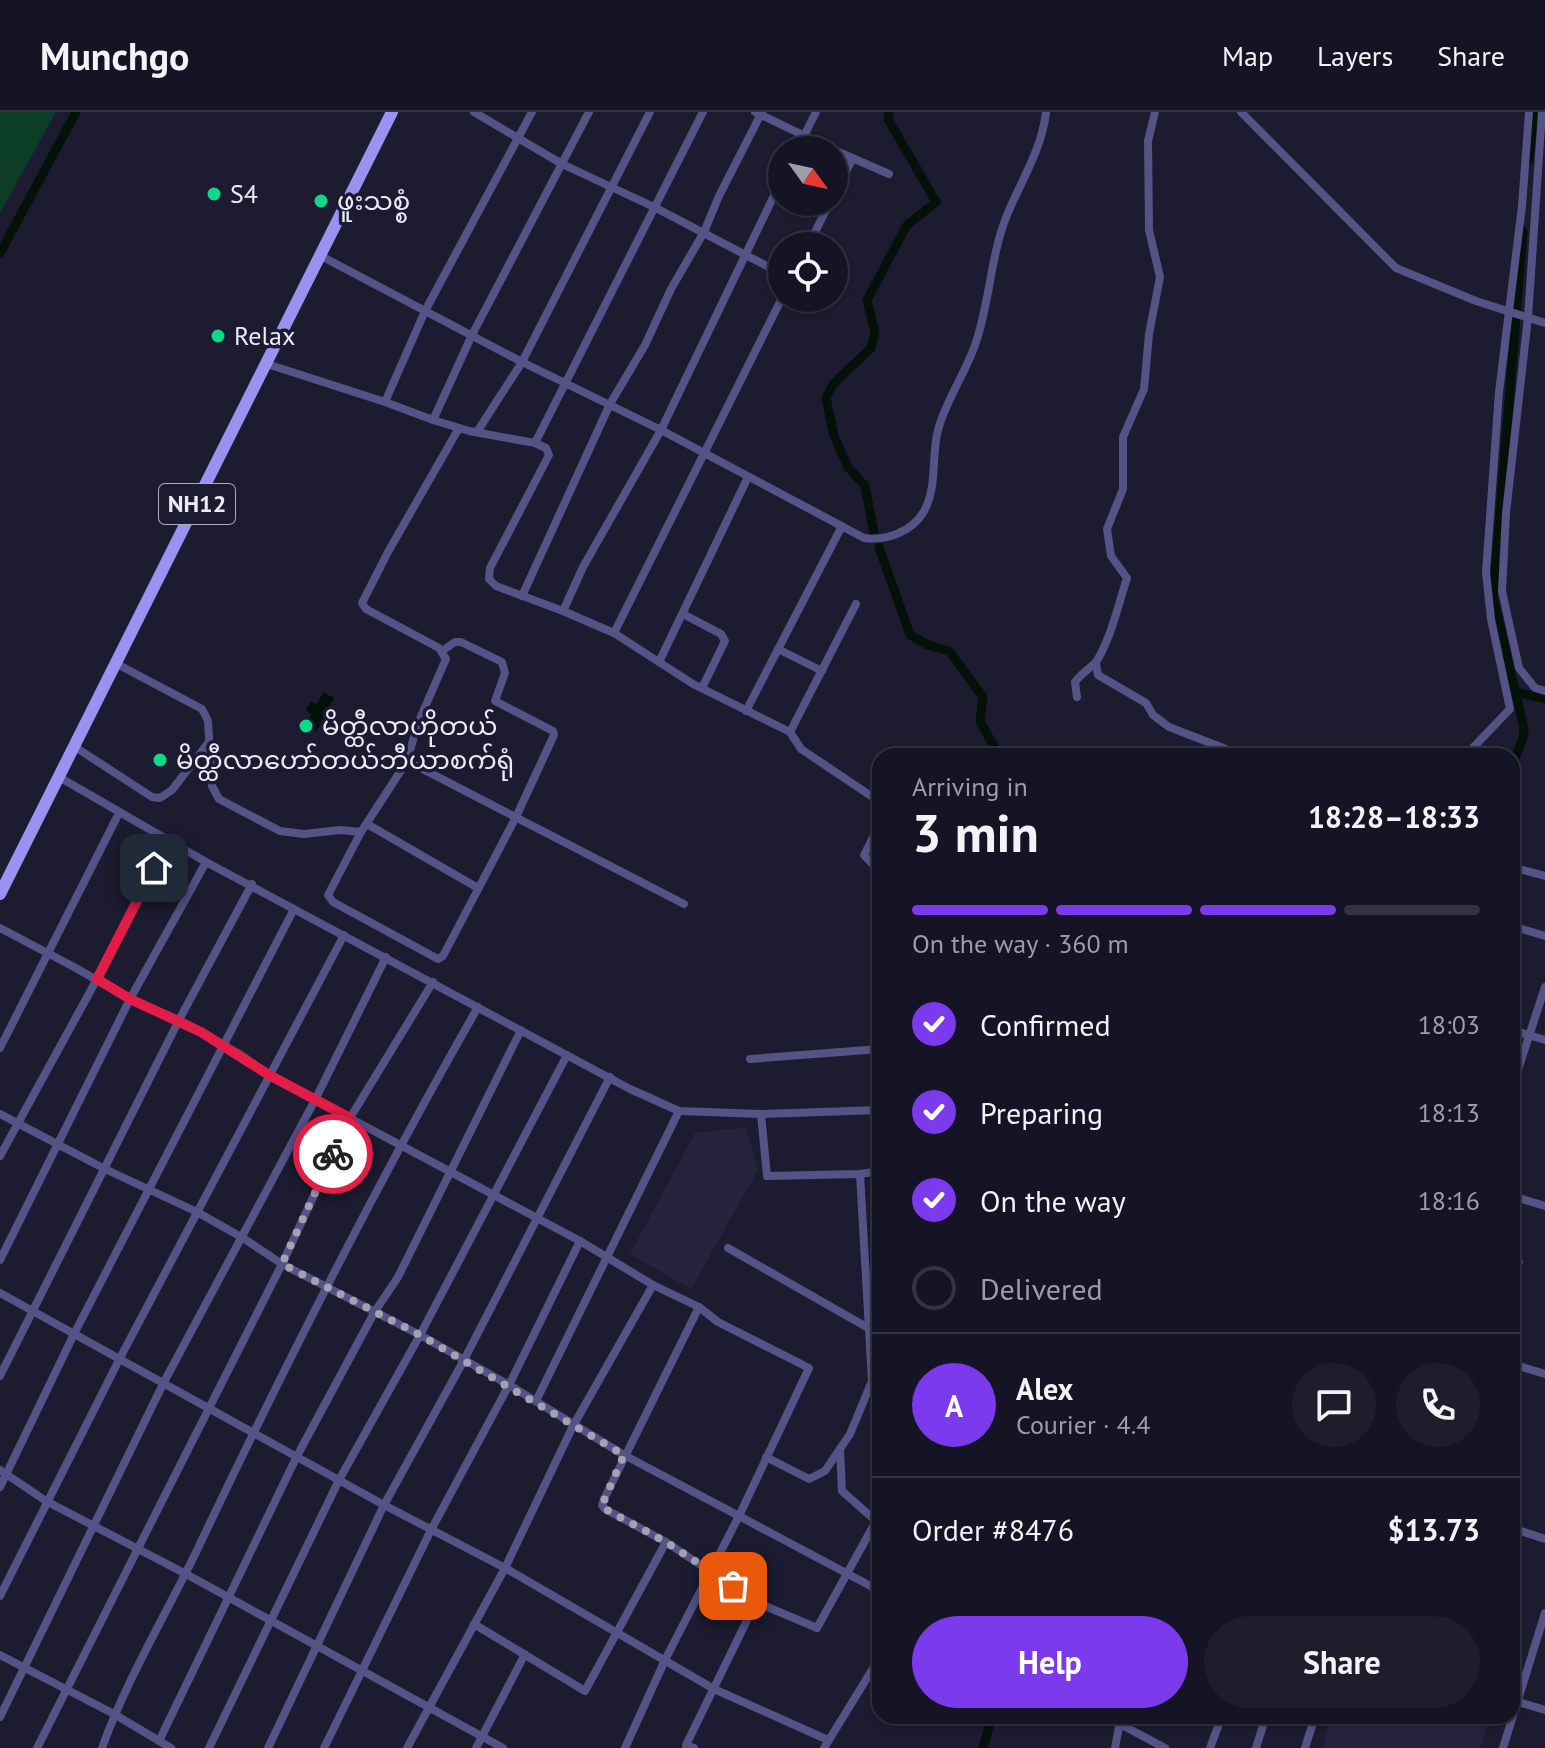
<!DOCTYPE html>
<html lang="en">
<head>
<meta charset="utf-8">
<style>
	:root { --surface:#151424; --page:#1e1d2c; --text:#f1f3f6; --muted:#9d9ea6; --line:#343341; --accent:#7c3aed }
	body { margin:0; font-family:"PT Sans","Noto Sans Myanmar",sans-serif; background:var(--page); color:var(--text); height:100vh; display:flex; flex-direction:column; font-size:30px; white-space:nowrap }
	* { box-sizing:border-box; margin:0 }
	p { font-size:26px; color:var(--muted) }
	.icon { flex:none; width:44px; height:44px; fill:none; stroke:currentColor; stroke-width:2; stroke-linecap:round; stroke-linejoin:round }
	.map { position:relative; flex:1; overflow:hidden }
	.panel { position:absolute; left:872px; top:636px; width:648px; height:976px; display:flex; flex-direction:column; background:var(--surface); border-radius:24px; box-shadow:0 2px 6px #0004,0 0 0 2px var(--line) }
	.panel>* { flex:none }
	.needle { width:52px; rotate:123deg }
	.tools { position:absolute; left:768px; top:24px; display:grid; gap:16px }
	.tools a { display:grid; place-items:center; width:80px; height:80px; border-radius:50%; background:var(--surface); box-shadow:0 2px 6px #0004,0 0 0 2px var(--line); font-size:40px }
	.pin { position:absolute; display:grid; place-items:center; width:68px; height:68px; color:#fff; margin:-34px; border-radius:16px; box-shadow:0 4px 12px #0006 }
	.courier { position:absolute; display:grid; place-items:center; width:80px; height:80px; margin:-40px; border:6px solid #e11d48; border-radius:50%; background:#fff; color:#222; box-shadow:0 2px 10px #0007 }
	.headline em { font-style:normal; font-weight:600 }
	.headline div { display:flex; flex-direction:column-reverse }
	.headline { display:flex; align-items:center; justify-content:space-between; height:136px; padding:0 40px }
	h1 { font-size:52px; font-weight:600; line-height:60px }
	.bar { display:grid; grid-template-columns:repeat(4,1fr); gap:12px 8px; align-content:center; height:96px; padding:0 40px }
	.bar i { height:10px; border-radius:6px; background:var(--line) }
	.bar .selected { background:var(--accent) }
	.bar p { grid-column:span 4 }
	.line { display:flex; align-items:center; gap:20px; padding:0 40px; border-top:2px solid var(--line) }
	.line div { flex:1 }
	.round { display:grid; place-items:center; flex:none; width:84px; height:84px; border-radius:42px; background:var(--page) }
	ol { padding:0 40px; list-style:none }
	li { display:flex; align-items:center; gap:24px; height:88px }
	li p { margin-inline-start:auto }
	li .icon { padding:8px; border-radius:50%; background:var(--accent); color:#fff; stroke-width:4 }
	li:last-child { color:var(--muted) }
	li i { width:44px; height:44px; border:4px solid var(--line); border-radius:50% }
	.button { display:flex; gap:16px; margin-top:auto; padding:16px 40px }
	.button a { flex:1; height:92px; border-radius:48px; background:var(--accent); color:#fff; font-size:32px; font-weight:600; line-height:92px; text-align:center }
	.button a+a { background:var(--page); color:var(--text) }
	header { display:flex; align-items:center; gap:48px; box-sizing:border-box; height:112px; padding:0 40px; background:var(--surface); border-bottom:2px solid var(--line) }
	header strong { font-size:38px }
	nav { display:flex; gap:44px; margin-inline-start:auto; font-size:28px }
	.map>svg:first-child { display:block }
	.built { fill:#25233e }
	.green { fill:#0c3d26 }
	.water { fill:#041109 }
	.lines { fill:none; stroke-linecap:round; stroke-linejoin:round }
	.canal { stroke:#041109; stroke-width:9 }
	.minor { stroke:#555286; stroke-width:8 }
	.trunk { stroke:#9992f0; stroke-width:12 }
	.done { stroke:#a2a2b3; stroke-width:8; stroke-dasharray:0 14.4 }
	.route { stroke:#e11d48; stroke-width:10 }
	.poi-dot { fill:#0dd98a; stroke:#1c1b30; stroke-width:3 }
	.labels { text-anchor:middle; stroke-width:7; stroke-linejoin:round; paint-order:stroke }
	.shield { fill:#1c1b30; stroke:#acadbd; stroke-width:2 }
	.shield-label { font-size:24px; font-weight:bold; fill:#eaebf9 }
	.poi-label { font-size:26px; fill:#eaebf9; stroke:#1c1b30; text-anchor:start }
</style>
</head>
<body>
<header>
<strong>Munchgo</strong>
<nav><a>Map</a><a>Layers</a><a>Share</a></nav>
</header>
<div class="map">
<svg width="1545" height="1636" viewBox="0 0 1545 1636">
	<rect width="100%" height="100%" fill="#1c1b30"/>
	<g class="built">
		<polygon points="746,1015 758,1058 691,1177 630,1142 695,1021"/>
		<polygon points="1331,1604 1490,1604 1480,1636 1323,1636"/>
	</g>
	<polygon class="green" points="0,0 56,0 0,101"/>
	<polygon class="water" points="323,580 334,586 316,620 305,615 311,603 306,597 311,590 317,592"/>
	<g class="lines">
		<g class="canal">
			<polyline points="1529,48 1534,0"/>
			<polyline points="0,141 76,0"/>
			<polyline points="874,421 865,374 848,355 834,324 826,286 834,271 871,236 875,221 867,188 907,113 936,90 888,7 889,0"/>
			<polyline points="879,435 910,523 928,533 949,539 983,585 980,610 1000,644"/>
			<polyline points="1516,580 1545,587"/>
			<polyline points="1512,654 1524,623 1523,612 1493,485 1523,119"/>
			<polyline points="983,1636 992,1604"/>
		</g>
		<g class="minor">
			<polyline points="474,0 562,52 654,95 782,162"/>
			<polyline points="589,0 472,223 433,308 469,319 535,331 546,336 549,343 490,456 489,467 496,474 563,499 583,455 661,318 782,67"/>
			<polyline points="755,0 834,38"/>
			<polyline points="1241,0 1396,156 1476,189 1545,211"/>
			<polyline points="1542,0 1528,205 1506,401 1502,479 1519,556 1535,576 1545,579"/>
			<polyline points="797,38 816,0"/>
			<polyline points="834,38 889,62"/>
			<polyline points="834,83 853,46"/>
			<polyline points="808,134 830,90"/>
			<path d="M321,144L522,250L661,318L864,426C886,429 911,420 923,401C938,376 931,344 938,318C946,288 965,262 975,233C990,191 990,145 1007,103C1021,69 1042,37 1046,0"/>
			<polyline points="267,252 385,290"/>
			<polyline points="433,308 385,290 425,199 532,0"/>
			<polyline points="477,320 522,250 650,0"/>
			<polyline points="535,331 703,0"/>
			<polyline points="522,484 610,292 645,233 671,177 704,120 719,84 762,0"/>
			<polyline points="563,499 614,521 693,572 790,620 801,637 880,690"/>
			<polyline points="683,502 721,522 725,529 702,576"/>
			<polyline points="614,521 782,186"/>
			<polyline points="778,537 822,559"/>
			<polyline points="442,539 455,530 461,530 502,550 505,561 495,589 553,619 554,623 516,705 443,844 438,847 333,790 328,783 361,720 407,649 418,611 446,547 439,536 366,497 362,491 388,440 459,316"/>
			<polyline points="659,550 748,365"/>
			<polyline points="117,552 202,597 208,609 212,674 219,687 280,719 304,722 340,718 361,720"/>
			<polyline points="1096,552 1098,563 1146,591 1153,603 1169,615 1244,644"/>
			<path d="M1077,585L1075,570C1083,559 1093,555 1098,547C1112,522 1118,494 1127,466L1111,444L1107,417L1123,377V325L1144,277L1149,222L1160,165L1149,118L1148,29L1155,0"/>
			<polyline points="746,599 842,414"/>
			<polyline points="790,620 856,492"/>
			<polyline points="75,635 152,685 160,686 172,678 209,630"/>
			<polyline points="1465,644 1510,597 1491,507 1486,460 1499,280 1522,94 1529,0"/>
			<polyline points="407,649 684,792"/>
			<polyline points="59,665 206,750 630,977 679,999 761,1002 880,998"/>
			<polyline points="367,712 478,776"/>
			<polyline points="880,712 864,743 880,760"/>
			<polyline points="1512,755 1545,764"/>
			<polyline points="1512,814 1545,824"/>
			<polyline points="0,816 74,855 130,887 179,908 241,943 269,963 580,1129 653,1173 699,1195 718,1210 809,1256 739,1404 665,1548 625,1636"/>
			<polyline points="1512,918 1545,928"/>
			<polyline points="0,936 119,701"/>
			<polyline points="750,947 880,937"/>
			<polyline points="1512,976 1545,875"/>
			<polyline points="0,1002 105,1057 197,1100 243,1126 282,1152 420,1223 509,1273 624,1343 880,1479"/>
			<polyline points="761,1002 767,1064 860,1062 880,1059"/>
			<polyline points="0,1044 97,867 168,728"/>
			<polyline points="1512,1084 1545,1094"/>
			<polyline points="728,1136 870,1217"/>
			<polyline points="0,1148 130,887 206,750"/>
			<polyline points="1512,1148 1519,1150"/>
			<polyline points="0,1181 384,1393 505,1456 714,1577 828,1628"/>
			<polyline points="699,1195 605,1385 602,1393 605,1397 666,1430 756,1490 817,1516 876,1409 842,1379 840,1337"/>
			<polyline points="1512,1252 1545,1262"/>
			<polyline points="0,1264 179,908 252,772"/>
			<polyline points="536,1289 679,999"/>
			<polyline points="766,1345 809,1367 825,1359 850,1322 872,1269 860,1062"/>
			<polyline points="0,1358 46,1389 186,1462 503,1636"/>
			<polyline points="0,1375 74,1222 294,797"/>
			<polyline points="1512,1416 1545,1427"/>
			<polyline points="0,1484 120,1246 344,823"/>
			<polyline points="474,1512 585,1579 666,1430"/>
			<polyline points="0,1543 114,1602 171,1636"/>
			<polyline points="1512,1588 1545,1598"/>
			<polyline points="1105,1604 1165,1636"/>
			<polyline points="0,1605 164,1270 315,988 386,845"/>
			<polyline points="159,1629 297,1344 374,1201 398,1165 521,918"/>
			<polyline points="37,1636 282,1152 350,1006 433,870"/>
			<path d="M102,1636C127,1566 167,1501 199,1434C286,1251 378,1070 478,895"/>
			<polyline points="209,1636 339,1368 420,1223 567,943"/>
			<polyline points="268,1636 384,1393 464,1248 610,965"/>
			<polyline points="324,1636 431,1418 509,1273 580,1129"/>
			<polyline points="407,1636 505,1456 573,1314 653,1173"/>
			<polyline points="476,1636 525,1542"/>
			<polyline points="694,1636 686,1633 756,1490"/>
			<polyline points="824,1636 880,1545"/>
			<polyline points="1115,1636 1121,1604"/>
			<polyline points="1210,1636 1222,1604"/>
			<polyline points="1256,1636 1266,1604"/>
			<polyline points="1305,1636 1315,1604"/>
			<polyline points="1503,1636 1545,1501"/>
		</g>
		<polyline class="trunk" points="0,782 392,0"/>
	</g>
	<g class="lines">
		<polyline class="done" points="333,1042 282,1152 420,1223 624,1343 602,1393 605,1397 666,1430 733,1474"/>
		<polyline class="route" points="154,756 97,867 130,887 201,920 269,963 350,1006 333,1042"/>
	</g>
	<g class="poi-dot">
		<circle cx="214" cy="82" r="8"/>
		<circle cx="321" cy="89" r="8"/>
		<circle cx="218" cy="224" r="8"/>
		<circle cx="306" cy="614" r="8"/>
		<circle cx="160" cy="648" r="8"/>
	</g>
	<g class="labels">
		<rect class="shield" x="159" y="372" width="76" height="40" rx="6"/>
		<g class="shield-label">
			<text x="197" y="400">NH12</text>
		</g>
		<g class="poi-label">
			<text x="230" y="91">S4</text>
			<text x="337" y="98">ဖူးသစ္စံ</text>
			<text x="234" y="233">Relax</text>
			<text x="322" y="623">မိတ္ထီလာဟိုတယ်</text>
			<text x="176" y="657">မိတ္ထီလာဟော်တယ်ဘီယာစက်ရုံ</text>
		</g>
	</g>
</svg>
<div class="tools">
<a><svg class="needle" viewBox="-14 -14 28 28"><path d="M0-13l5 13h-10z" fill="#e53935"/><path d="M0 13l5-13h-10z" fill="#9d9ea6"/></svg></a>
<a><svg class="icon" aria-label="locate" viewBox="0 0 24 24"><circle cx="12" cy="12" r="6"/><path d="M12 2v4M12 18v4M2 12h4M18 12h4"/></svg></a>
</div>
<div class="pin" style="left:733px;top:1474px;background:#ea580c"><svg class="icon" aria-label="bag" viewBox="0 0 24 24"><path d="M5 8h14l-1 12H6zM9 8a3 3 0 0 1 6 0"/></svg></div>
<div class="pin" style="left:154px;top:756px;background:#1f2937"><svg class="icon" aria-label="home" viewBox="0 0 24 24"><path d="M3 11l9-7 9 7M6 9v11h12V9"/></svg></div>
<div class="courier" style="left:333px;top:1042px"><svg class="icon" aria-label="bike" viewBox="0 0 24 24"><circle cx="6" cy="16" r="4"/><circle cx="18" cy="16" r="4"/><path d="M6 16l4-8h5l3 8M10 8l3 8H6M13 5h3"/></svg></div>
<section class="panel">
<div class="headline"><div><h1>3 min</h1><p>Arriving in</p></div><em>18:28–18:33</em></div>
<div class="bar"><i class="selected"></i><i class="selected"></i><i class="selected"></i><i></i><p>On the way · 360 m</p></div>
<ol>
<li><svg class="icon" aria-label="check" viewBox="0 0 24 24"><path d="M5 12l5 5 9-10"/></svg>Confirmed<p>18:03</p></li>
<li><svg class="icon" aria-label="check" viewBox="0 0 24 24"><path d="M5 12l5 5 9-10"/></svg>Preparing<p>18:13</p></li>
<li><svg class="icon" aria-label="check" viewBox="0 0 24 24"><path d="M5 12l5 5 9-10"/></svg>On the way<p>18:16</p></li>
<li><i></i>Delivered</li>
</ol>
<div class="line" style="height:144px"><b class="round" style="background:var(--accent);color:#fff">A</b><div><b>Alex</b><p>Courier · 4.4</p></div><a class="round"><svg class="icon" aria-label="chat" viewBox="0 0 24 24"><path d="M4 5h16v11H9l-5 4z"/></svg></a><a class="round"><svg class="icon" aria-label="phone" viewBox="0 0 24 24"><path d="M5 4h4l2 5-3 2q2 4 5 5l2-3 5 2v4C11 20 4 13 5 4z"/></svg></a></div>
<div class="line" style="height:104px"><div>Order #8476</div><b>$13.73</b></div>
<div class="button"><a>Help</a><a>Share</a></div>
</section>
</div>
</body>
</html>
